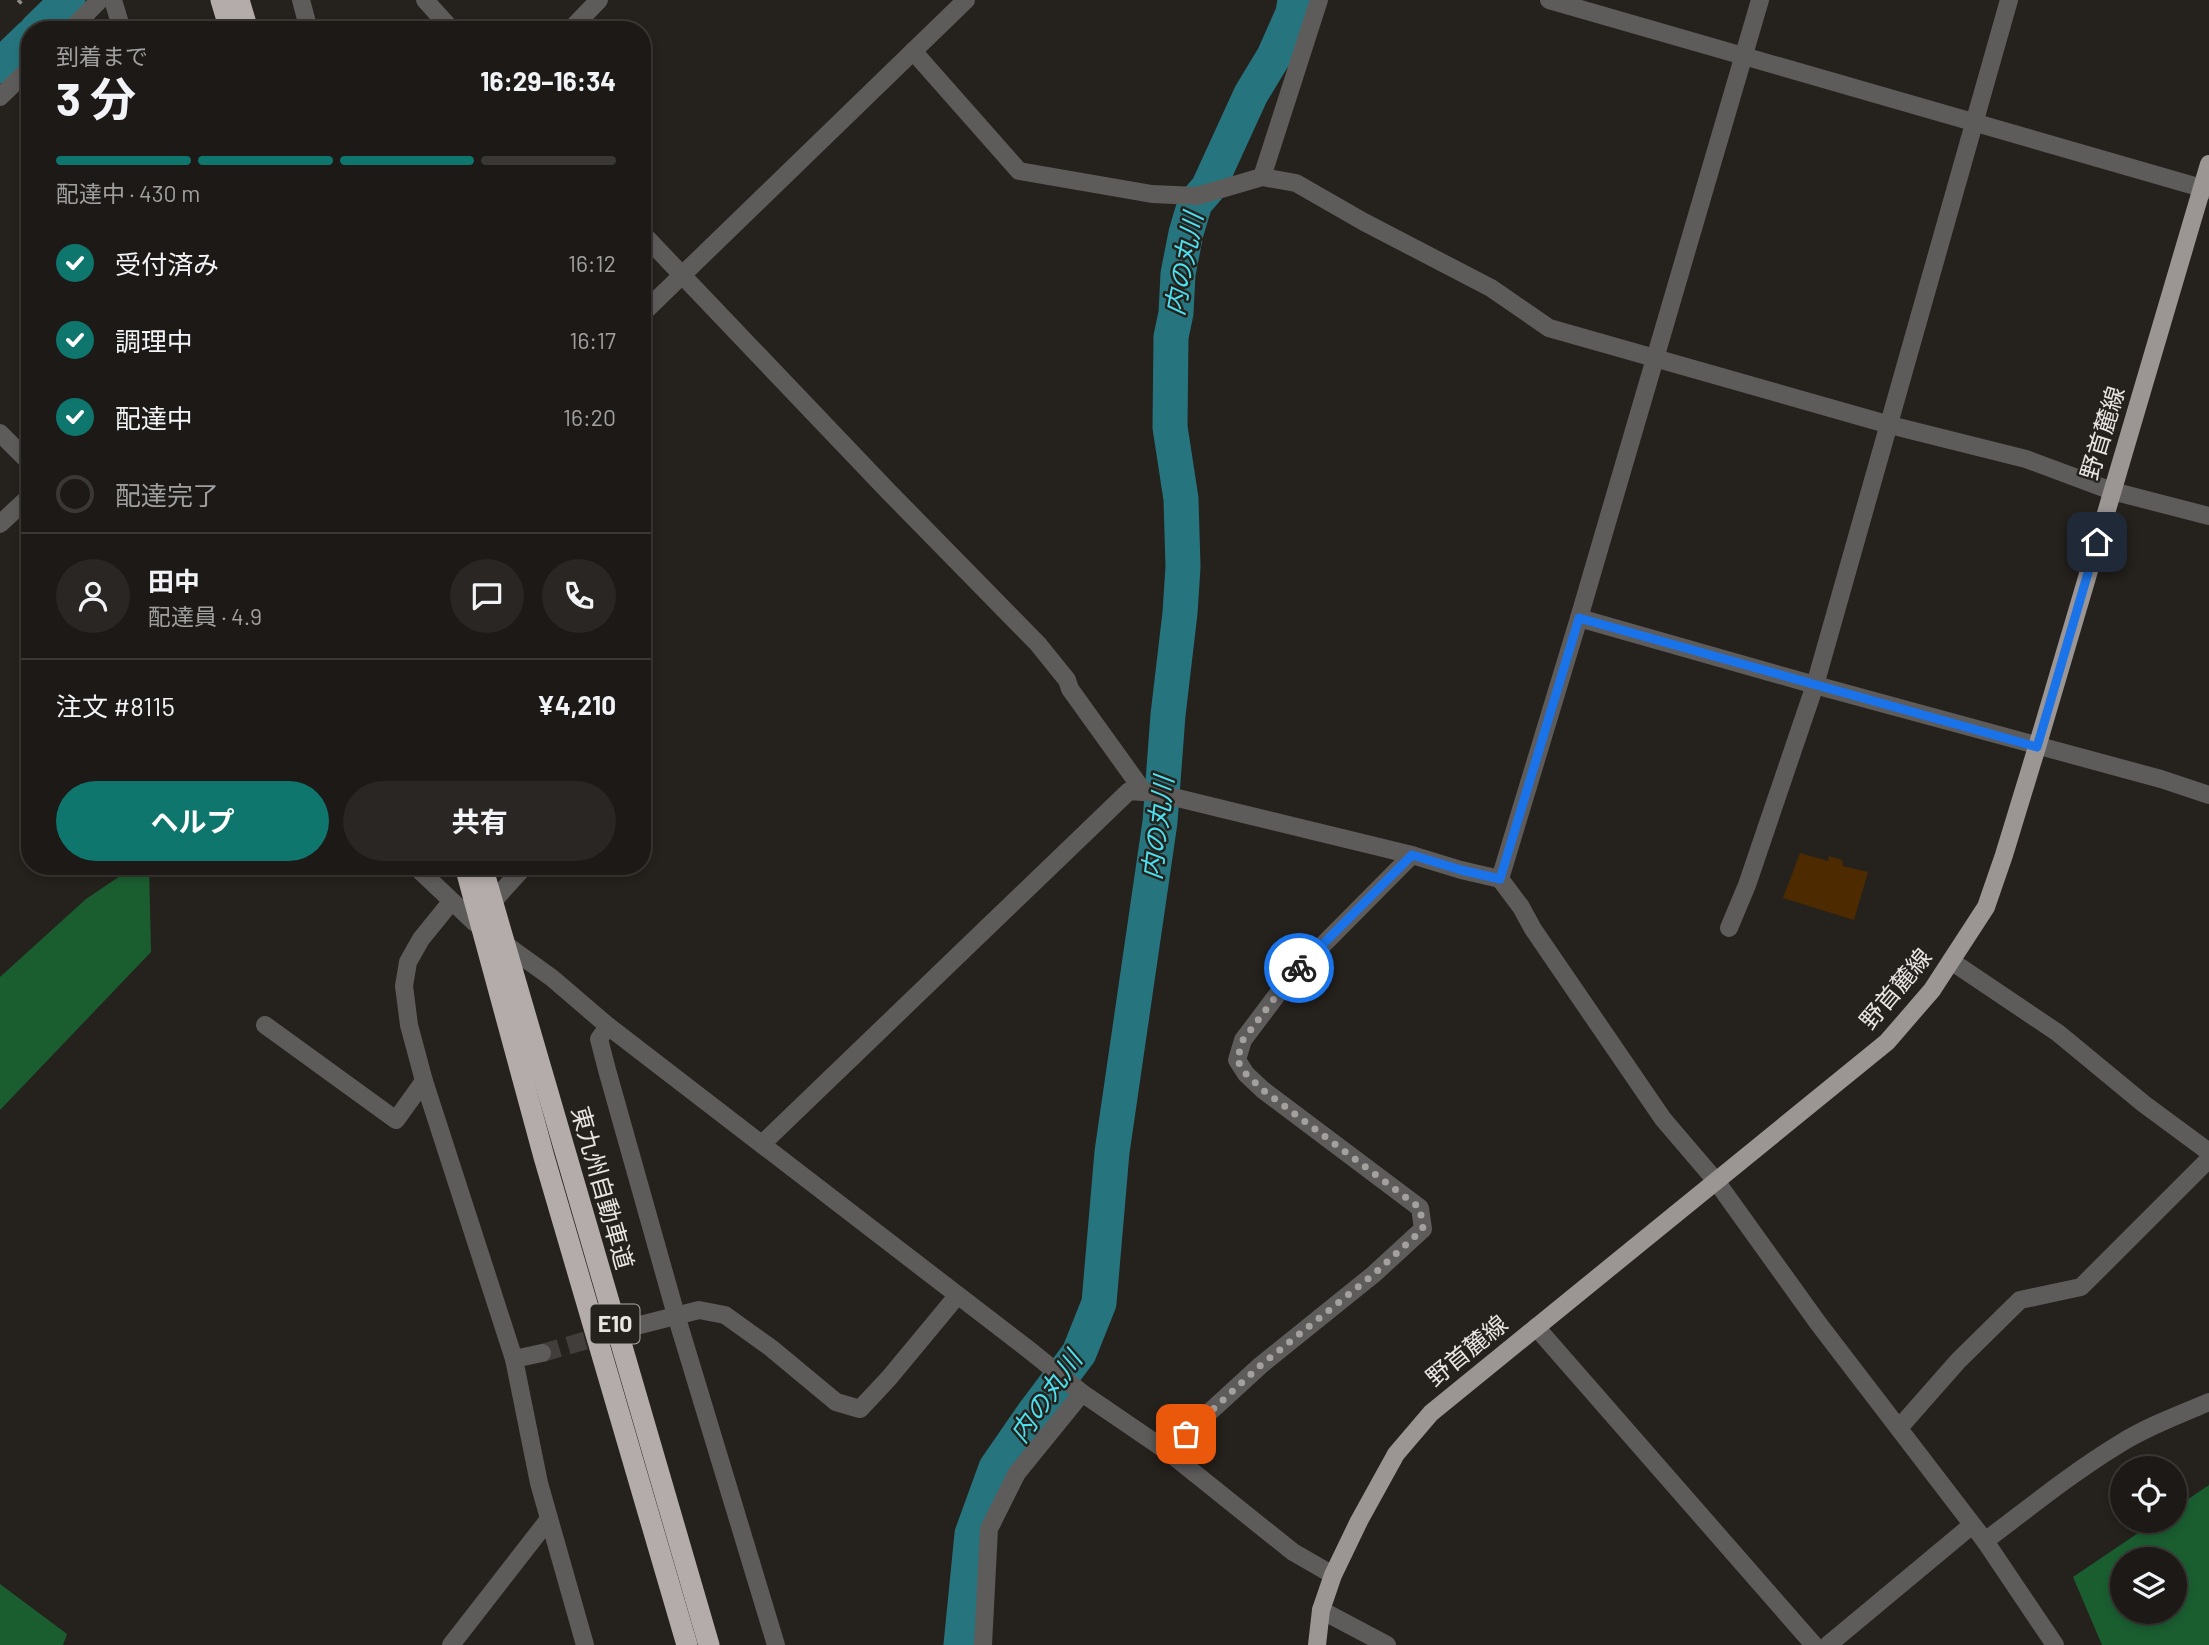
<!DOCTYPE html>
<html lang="ja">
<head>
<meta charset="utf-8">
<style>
	:root { --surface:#1c1916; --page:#292623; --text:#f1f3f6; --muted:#a0a0a1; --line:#3a3835; --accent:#0f766e }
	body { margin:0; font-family:Barlow,"Noto Sans JP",sans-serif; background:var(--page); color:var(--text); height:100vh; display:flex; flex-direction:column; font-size:26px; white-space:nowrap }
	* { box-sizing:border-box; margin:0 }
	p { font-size:23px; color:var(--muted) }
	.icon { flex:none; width:38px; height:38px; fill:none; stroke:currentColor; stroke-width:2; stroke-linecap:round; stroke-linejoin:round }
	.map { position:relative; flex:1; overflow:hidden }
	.panel { position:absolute; left:21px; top:21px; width:630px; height:854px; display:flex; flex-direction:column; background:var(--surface); border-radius:28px; box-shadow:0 4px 10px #0003,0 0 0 2px var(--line) }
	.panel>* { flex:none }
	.fabs { position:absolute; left:2110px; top:1456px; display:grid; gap:14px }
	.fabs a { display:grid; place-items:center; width:77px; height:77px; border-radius:50%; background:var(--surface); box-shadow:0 4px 10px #0003,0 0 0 2px var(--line); font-size:35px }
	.pin { position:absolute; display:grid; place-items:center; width:60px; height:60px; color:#fff; margin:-30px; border-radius:14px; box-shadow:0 4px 10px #0006 }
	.courier { position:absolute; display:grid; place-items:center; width:70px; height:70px; margin:-35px; border:5px solid #1a73e8; border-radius:50%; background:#fff; color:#222; box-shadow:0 2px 9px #0007 }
	.headline em { font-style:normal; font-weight:700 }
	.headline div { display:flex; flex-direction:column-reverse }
	.headline { display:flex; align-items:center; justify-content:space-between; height:119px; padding:0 35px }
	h1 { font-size:46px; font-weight:700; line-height:52px }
	.bar { display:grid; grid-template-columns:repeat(4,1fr); gap:10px 7px; align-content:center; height:84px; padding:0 35px }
	.bar i { height:9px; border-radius:5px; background:var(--line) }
	.bar .on { background:var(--accent) }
	.bar p { grid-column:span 4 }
	.line { display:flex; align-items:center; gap:18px; padding:0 35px; border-top:2px solid var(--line) }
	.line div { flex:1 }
	.round { display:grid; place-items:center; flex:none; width:74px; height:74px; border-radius:37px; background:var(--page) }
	ol { padding:0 35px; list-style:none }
	li { display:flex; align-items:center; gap:21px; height:77px }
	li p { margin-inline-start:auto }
	li .icon { padding:7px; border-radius:50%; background:var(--accent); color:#fff; stroke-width:4 }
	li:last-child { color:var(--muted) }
	li i { width:38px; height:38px; border:4px solid var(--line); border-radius:50% }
	.button { display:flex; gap:14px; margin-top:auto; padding:14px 35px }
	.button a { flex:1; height:80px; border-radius:42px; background:var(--accent); color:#fff; font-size:28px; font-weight:700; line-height:80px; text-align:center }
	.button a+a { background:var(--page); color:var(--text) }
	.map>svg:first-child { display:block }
	.forest { fill:#1a5e30; fill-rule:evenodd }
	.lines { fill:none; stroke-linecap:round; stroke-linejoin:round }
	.river { stroke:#26757e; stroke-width:35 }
	.building { fill:#4d2a00 }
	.minor-tunnel { stroke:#423e3b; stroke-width:18; stroke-dasharray:18 9; stroke-linecap:butt }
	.path { stroke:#8e8b87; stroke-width:3.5; stroke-dasharray:5 5; stroke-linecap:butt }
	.minor { stroke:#5e5b5b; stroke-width:18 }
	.major { stroke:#9b9594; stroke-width:18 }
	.highway { stroke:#b4acab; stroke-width:21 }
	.done { stroke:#a4a09d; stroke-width:7; stroke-dasharray:0 12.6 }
	.route { stroke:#1a73e8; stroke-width:9 }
	.labels { text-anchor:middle; stroke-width:5; stroke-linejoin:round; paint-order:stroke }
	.shield { fill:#25211d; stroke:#aeaaa7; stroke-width:2 }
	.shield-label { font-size:23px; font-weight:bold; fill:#e8e5e2 }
	.street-label { font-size:24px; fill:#e8e5e2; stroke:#25211d }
	.water-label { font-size:26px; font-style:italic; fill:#4ae0ef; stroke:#25211d }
</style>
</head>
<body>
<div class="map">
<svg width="2209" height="1645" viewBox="0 0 2209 1645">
	<rect width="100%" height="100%" fill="#25211d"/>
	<g class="forest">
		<polygon points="135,866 149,866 151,952 0,1110 0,977 86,899"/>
		<path d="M2209,1485V1645H2102L2073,1577L2156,1521H2175V1508ZM2175,1559V1612H2123V1559Z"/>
		<polygon points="0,1584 67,1634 63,1645 0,1645"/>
	</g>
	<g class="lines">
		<g class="river">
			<polyline points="37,30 68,0"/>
			<polyline points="0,66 30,37"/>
			<polyline points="961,1645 972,1534 996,1468 1034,1413 1079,1353 1099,1303 1112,1152 1160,822 1168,715 1180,613 1183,567 1181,499 1170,427 1171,337 1176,313 1178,274 1186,233 1195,203 1208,188 1251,94 1274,56 1293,13 1295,0"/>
		</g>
	</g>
	<polygon class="building" points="1800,853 1828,861 1829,856 1842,860 1843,866 1868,872 1854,920 1783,898"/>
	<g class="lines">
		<polyline class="minor-tunnel" points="542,1353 640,1325"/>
		<polyline class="path" points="18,0 23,5"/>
		<g class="minor">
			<polyline points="113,0 122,30"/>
			<polyline points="301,0 309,30"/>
			<polyline points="425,0 452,30"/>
			<polyline points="1549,0 2209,190"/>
			<polyline points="70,30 100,0"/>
			<polyline points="570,30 599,0"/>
			<polyline points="913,51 1019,171 1152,194 1197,196 1262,177 1296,183 1364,222 1491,288 1549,328 1890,425 2026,459 2112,491 2209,516"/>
			<polyline points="0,97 30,68"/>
			<polyline points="1262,177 1319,0"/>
			<polyline points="642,233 888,491 1038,644 1067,680 1070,689 1144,792"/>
			<polyline points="642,314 966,0"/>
			<polyline points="0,433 30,463"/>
			<polyline points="0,524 30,496"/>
			<polyline points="1579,618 1815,685 2161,779 2209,795"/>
			<polyline points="415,866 474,922 552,978 608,1026 1033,1353 1082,1393 1167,1451 1293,1552 1333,1575"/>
			<polyline points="1500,879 1579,618 1760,0"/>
			<polyline points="451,902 421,939 408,962 404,986 409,1025 424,1081 514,1359 539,1483 585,1645"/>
			<polyline points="485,910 525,866"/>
			<polyline points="1729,928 1747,885 1815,685 2009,0"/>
			<polyline points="1951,961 2058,1033 2144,1104 2209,1152"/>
			<polyline points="265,1025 396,1120 424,1081"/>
			<polyline points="608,1026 599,1039 607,1070 676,1315 776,1645"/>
			<polyline points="763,1143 1129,791 1157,793 1412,855 1461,870 1500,879 1521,907 1533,929 1663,1119 1716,1181 1818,1323 1985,1541 2055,1645"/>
			<polyline points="640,1325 699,1310 725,1315 771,1348 836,1402 860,1409 889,1378 957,1296"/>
			<polyline points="1536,1327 1814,1645"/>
			<polyline points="514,1359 542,1353"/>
			<polyline points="1899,1428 1958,1361 2020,1300 2081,1287 2209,1159"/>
			<polyline points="1167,1451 1261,1365 1374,1274 1423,1229 1420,1208 1263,1090 1246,1074 1237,1060 1243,1040 1289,979 1412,855"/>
			<path d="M1985,1541C2029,1508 2073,1472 2121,1443C2148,1426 2179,1415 2209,1402"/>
			<polyline points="1321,1610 1387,1645"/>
			<polyline points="451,1645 549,1519"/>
			<polyline points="983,1645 989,1529 1017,1473 1082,1393"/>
			<polyline points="1828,1645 1972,1525"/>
		</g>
		<polyline class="major" points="1317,1645 1321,1610 1333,1575 1359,1521 1396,1454 1431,1413 1887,1042 1932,990 1986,907 2004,855 2037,747 2209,164"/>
		<g class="highway">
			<polyline points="221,0 230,30"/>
			<polyline points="239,0 248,30"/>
			<polyline points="465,866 544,1157 687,1645"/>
			<polyline points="482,866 709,1645"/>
		</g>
	</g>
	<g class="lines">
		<polyline class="done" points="1186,1434 1261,1365 1374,1274 1423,1229 1420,1208 1263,1090 1246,1074 1237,1060 1243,1040 1289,979 1299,968"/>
		<polyline class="route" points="1299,968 1412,855 1461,870 1500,879 1579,618 2037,747 2097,542"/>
	</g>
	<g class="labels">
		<rect class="shield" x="590.5" y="1304.5" width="49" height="39" rx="5"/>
		<g class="shield-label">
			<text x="615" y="1332">E10</text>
		</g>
		<g class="street-label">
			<text transform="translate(2103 433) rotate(-73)" y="8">野首麓線</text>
			<text transform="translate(1896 989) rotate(-50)" y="8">野首麓線</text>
			<text transform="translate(602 1188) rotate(74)" y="8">東九州自動車道</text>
			<text transform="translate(1467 1351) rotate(-39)" y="8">野首麓線</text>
		</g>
		<g class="water-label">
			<text transform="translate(1184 264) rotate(-79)" y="9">内の丸川</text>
			<text transform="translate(1158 828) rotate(-83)" y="9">内の丸川</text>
			<text transform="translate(1046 1397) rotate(-55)" y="9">内の丸川</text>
		</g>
	</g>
</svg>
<div class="fabs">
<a><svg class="icon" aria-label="locate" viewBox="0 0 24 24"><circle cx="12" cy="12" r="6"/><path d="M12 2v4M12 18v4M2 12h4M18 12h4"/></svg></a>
<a><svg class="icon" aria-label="layers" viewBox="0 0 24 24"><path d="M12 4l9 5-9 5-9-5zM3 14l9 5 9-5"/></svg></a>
</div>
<div class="pin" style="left:1186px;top:1434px;background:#ea580c"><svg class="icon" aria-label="bag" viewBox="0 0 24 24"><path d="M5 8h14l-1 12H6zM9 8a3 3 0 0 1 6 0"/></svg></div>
<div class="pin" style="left:2097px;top:542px;background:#1f2937"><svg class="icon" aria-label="home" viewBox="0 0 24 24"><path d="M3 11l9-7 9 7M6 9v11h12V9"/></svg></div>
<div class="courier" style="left:1299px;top:968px"><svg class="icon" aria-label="bike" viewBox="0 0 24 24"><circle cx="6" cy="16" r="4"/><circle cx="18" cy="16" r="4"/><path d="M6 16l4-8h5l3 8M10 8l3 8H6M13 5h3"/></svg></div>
<section class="panel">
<div class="headline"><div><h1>3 分</h1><p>到着まで</p></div><em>16:29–16:34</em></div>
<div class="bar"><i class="on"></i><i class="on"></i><i class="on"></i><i></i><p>配達中 · 430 m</p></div>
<ol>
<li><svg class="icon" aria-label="check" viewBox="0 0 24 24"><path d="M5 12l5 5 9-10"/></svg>受付済み<p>16:12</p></li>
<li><svg class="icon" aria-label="check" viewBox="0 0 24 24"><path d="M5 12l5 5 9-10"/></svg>調理中<p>16:17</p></li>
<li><svg class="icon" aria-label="check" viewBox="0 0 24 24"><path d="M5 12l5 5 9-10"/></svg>配達中<p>16:20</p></li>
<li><i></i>配達完了</li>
</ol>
<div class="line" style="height:126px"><a class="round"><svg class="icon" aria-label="person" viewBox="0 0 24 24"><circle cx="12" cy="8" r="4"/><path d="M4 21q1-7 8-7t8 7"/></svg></a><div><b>田中</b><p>配達員 · 4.9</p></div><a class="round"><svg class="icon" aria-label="chat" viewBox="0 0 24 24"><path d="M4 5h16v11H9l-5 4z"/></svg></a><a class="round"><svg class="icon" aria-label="phone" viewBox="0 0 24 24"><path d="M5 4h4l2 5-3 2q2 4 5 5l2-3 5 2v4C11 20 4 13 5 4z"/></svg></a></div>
<div class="line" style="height:91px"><div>注文 #8115</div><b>¥4,210</b></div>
<div class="button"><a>ヘルプ</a><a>共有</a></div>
</section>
</div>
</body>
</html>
